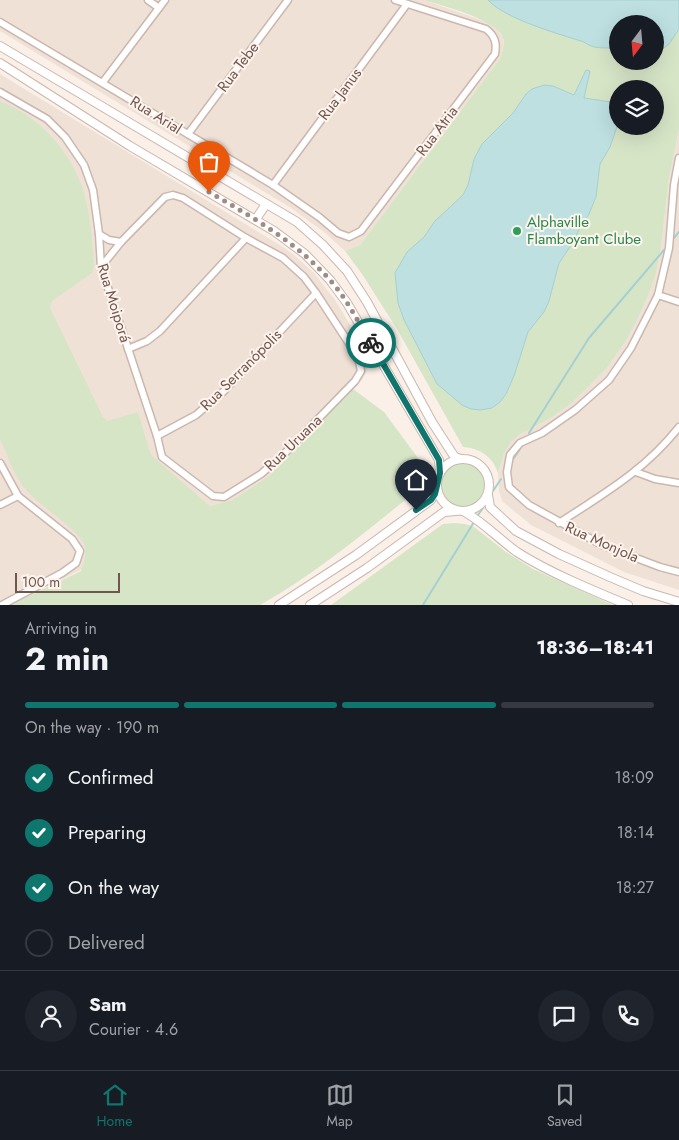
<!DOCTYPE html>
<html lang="en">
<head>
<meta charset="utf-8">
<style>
	:root { --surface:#171b24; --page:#20242c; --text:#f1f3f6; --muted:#9ea1a6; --line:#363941; --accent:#0f766e }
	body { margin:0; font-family:Jost,sans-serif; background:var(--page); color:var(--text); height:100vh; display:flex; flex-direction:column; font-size:19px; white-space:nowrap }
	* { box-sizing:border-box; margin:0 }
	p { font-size:16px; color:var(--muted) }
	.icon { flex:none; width:28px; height:28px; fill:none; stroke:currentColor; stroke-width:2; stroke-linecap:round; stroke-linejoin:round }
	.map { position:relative; height:605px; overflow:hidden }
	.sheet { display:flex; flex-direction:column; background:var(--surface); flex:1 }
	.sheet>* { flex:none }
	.needle { width:32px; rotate:196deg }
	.fabs { position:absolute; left:609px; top:15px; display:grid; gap:10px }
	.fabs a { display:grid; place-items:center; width:55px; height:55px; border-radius:50%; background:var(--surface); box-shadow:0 5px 20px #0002; font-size:25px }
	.scale { position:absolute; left:15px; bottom:12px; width:105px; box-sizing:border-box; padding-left:5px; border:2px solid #70564f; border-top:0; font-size:14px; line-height:18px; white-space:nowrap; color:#70564f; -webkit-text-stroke:4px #fdf4ed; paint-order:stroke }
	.pin { position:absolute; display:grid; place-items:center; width:42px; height:42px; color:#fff; margin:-51px -21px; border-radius:50% 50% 50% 0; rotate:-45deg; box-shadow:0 0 5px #0007 }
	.pin .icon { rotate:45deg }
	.courier { position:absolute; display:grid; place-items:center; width:50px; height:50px; margin:-25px; border:4px solid #0f766e; border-radius:50%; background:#fff; color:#222; box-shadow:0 1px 6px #0007 }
	.headline em { font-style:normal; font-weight:700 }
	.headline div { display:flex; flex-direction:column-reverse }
	.headline { display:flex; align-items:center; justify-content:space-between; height:85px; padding:0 25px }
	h1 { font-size:32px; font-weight:700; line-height:38px }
	.bar { display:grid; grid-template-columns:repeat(4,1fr); gap:8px 5px; align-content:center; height:60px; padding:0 25px }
	.bar i { height:6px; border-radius:4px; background:var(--line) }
	.bar .on { background:var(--accent) }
	.bar p { grid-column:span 4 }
	.line { display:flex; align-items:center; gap:12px; padding:0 25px; border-top:1px solid var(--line) }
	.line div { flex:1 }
	.round { display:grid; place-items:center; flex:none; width:52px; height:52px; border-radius:26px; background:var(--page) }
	ol { padding:0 25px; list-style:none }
	li { display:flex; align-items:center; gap:15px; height:55px }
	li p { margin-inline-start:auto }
	li .icon { padding:5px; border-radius:50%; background:var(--accent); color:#fff; stroke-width:4 }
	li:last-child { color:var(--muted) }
	li i { width:28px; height:28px; border:2px solid var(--line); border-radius:50% }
	.tab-bar { display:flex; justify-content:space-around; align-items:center; height:70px; border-top:1px solid var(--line); background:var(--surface); font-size:14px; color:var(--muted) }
	.tab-bar a { display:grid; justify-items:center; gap:2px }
	.tab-bar .on { color:var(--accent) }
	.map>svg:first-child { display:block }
	.residential { fill:#f0e1d6 }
	.green { fill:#d7e5c7; fill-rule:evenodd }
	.water { fill:#bee0e1; stroke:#a5d0d1 }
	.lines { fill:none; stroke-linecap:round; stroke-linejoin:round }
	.stream { stroke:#a5d0d1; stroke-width:2 }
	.minor-casing { stroke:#cab7ae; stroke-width:9 }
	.tertiary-casing { stroke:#cab7ae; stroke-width:10 }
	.minor { stroke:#fff; stroke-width:6 }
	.tertiary { stroke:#fff; stroke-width:8 }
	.done { stroke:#a08c84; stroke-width:5; stroke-dasharray:0 9 }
	.route { stroke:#0f766e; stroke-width:6 }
	.leisure-dot { fill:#2e9e5b; stroke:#fdf4ed; stroke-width:2 }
	.labels { text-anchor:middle; stroke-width:4; stroke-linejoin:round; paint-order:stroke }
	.street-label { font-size:15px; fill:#70564f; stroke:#fdf4ed }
	.leisure-label { font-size:15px; fill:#27864d; stroke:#fdf4ed; text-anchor:start }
</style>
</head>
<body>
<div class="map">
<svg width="679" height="605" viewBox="0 0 679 605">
	<rect width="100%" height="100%" fill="#faf0e7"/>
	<g class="residential">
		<polygon points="0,0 424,0 487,22 497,29 503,38 503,48 501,57 360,245 345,251 324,232 291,208 0,31"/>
		<polygon points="0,74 283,247 294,255 314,273 335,300 366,351 368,361 367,371 362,380 269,476 232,500 210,506 10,605 0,605"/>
		<polygon points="679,130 679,590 624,572 531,525 502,501 499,491 498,473 504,454 511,442 519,435 551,418 572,403 607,368 624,344 648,296 656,274 661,247 669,178"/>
	</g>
	<g class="green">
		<path d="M424,0H679V130L669,178L661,247L656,274L648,296L636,322L624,344L607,368L572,403L551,418L519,435L511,442L504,454L498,473C493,457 480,448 463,447L397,329L362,274L345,251L360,245L501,57C502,51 505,43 503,38C497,19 442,6 424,0ZM618,24H655V61H618ZM618,89H655V126H618Z"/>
		<path d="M0,101C17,107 32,118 45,130C86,170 91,211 94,266L92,273L52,301L50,308L103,417L107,421L138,412L151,455L210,506L232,500L269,476L353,389L384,412L418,458L419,479L410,494L404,501C358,538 312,576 260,605H10L81,571C84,562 87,553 84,544C79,531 39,505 27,491C14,477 8,456 0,439Z"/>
		<circle cx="463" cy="485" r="22"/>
		<polygon points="454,523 465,524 474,527 506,552 533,569 613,605 331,605 443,524"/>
	</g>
	<g class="water">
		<path d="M488,0H679V29L669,44L657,53L655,54V24H618L617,49C603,46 597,51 584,42C559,34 505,19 488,0Z"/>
		<polygon points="586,70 590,71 584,98 611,102 617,107 617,127 610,147 600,164 596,197 589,214 581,226 572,244 559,263 549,301 544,312 528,332 514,376 506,394 500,402 492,408 480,410 471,409 462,405 437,384 404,320 398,303 395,273 407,252 424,237 435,221 463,195 468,185 474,159 482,144 513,113 526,94 532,89 544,85 553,86 574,95"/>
	</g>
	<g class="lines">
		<g class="stream">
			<polyline points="674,238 679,232"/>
			<polyline points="529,433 589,338 664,250"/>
			<polyline points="514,458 520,449"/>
			<polyline points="493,491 501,479"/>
			<polyline points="478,515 483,508"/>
			<polyline points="423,605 474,522"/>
		</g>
		<g class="minor-casing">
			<g id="minor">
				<polyline points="148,0 159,8"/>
				<path d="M0,22L273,185L319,217L338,233L349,237L361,231L495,54C497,43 495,36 486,29L395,0"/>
				<polyline points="103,82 165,0"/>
				<polyline points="0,92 47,119 65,137 84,165 93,190 99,234 101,267 157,436 162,457 213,496 224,497 261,474 285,453 355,381 361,371 358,357 316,293 304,277 283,258 246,238 183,198 173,195 165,197 121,242 101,267"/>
				<polyline points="188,134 288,0"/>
				<polyline points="679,158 674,185 669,248 658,295 631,348 609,380 575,410 542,433 520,443 510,455 507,472 509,487 529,505 602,545 660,567 679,572"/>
				<polyline points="273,185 407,4"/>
				<polyline points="99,234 109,240 121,242"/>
				<polyline points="658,295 679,302"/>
				<polyline points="128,349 147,341 160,331 246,238"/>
				<polyline points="157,436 196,415 224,391 316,293"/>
				<polyline points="0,463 18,496 72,539 80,551 76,563 62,573 2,605"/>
				<polyline points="636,472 655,479 679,483"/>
				<polyline points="0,505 18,496"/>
				<path d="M559,523C605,493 645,470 679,427"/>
			</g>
		</g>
		<g class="tertiary-casing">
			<g id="tertiary">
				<polyline points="0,46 297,222 323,245 347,271 367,302 432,422 452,453 455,457 461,459"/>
				<polyline points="0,63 130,146 274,231 305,254 330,280 347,303 439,460 440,473"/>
				<polyline points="256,219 266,204"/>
				<circle cx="463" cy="485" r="26"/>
				<polyline points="488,495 490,507 516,531 559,554 610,577 643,591 679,602"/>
				<path d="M465,512C484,523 499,539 517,552C548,572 594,591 628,605"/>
				<polyline points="279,605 356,555 431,500 437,487"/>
				<polyline points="310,605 367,568 444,512 456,511"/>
			</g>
		</g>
		<use href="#minor" class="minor"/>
		<use href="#tertiary" class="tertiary"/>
	</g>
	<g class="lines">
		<path class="done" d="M209,192C252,217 295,241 329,279C346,297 358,322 371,343"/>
		<polyline class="route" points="371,343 439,460 440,473 435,494 431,500 416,510"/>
	</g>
	<circle class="leisure-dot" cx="517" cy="231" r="5"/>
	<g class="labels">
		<g class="street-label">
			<text transform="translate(238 67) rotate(-53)" y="5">Rua Tebe</text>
			<text transform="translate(340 94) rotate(-53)" y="5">Rua Janus</text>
			<text transform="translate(156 115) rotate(32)" y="5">Rua Arial</text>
			<text transform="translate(437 131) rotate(-53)" y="5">Rua Atria</text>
			<text transform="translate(114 303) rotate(73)" y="5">Rua Moiporá</text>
			<text transform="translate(241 370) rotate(-45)" y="5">Rua Serranópolis</text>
			<text transform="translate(293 443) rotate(-44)" y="5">Rua Uruana</text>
			<text transform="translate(602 542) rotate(24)" y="5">Rua Monjola</text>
		</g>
		<g class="leisure-label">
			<text x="527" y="227">Alphaville<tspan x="527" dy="17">Flamboyant Clube</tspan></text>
		</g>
	</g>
</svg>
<div class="fabs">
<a><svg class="needle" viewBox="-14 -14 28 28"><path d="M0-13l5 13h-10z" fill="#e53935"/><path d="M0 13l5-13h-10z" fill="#9ea1a6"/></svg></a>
<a><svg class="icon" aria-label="layers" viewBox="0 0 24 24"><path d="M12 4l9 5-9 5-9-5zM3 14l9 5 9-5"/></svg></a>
</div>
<div class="scale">100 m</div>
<div class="pin" style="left:209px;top:192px;background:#ea580c"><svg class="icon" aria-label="bag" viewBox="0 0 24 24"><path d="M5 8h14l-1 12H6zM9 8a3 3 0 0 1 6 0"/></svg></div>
<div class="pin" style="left:416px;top:510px;background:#1f2937"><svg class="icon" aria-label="home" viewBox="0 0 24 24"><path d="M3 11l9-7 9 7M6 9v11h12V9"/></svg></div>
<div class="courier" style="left:371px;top:343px"><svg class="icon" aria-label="bike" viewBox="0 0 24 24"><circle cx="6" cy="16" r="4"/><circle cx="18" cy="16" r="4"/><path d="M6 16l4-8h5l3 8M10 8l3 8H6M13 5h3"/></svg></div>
</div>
<section class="sheet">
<div class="headline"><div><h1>2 min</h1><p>Arriving in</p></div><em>18:36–18:41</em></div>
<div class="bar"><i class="on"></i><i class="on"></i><i class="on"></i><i></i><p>On the way · 190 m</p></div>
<ol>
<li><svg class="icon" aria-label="check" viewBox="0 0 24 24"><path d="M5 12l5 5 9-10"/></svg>Confirmed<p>18:09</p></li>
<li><svg class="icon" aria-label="check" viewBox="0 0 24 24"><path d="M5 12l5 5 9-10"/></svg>Preparing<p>18:14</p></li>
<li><svg class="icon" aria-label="check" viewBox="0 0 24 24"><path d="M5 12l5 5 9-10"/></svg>On the way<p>18:27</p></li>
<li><i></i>Delivered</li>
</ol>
<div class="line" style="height:90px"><a class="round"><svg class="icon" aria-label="person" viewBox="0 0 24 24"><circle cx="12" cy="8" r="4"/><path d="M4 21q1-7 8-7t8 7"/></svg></a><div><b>Sam</b><p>Courier · 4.6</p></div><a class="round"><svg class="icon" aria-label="chat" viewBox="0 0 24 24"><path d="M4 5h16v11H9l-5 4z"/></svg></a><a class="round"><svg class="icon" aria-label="phone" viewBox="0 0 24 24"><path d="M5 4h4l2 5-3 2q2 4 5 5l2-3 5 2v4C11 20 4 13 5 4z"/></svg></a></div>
</section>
<nav class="tab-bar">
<a class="on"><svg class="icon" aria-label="home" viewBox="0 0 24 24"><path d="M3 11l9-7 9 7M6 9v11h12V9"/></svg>Home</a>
<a><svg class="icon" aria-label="map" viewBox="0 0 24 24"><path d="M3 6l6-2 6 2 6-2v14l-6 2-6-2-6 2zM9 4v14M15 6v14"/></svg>Map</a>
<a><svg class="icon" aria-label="saved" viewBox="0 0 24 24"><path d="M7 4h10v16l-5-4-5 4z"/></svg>Saved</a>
</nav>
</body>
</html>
